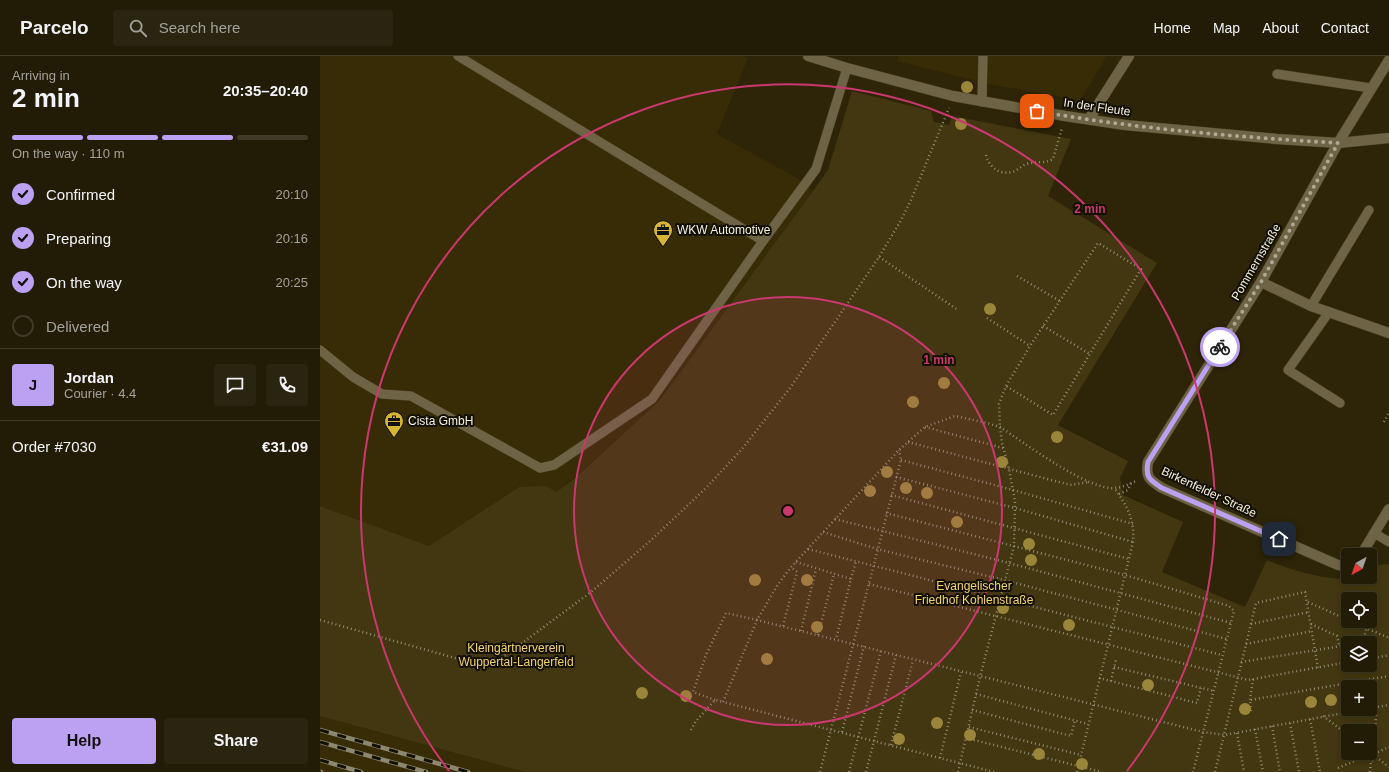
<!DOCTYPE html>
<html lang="en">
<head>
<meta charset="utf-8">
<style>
	:root { --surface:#221c06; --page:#2a2510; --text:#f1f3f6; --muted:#a2a19b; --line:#3f3a28; --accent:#bca0f2 }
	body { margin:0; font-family:Helvetica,sans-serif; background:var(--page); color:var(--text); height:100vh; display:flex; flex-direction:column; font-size:15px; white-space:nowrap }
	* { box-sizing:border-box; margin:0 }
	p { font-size:13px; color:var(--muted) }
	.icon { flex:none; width:22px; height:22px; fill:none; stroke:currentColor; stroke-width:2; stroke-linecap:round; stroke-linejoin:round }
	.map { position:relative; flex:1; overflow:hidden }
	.sheet { display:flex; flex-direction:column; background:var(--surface); width:320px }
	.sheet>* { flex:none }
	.needle { width:26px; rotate:220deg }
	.buttons { position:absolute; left:1021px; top:492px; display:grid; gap:8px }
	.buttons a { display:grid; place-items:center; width:36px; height:36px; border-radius:4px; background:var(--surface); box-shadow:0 2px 6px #0003,0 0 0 1px var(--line); font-size:20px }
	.pin { position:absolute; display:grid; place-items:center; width:34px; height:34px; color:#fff; margin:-17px; border-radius:8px; box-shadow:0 2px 6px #0006 }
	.courier { position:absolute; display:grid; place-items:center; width:40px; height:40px; margin:-20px; border:3px solid #bca0f2; border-radius:50%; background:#fff; color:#222; box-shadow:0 1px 5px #0007 }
	.headline em { font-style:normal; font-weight:800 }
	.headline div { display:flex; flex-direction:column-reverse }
	.headline { display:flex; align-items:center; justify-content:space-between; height:68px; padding:0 12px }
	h1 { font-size:26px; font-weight:800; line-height:30px }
	.bar { display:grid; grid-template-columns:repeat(4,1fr); gap:6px 4px; align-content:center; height:48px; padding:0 12px }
	.bar i { height:5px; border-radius:3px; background:var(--line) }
	.bar .current { background:var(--accent) }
	.bar p { grid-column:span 4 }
	.line { display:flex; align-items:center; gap:10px; padding:0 12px; border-top:1px solid var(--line) }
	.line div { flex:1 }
	.round { display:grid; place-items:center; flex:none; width:42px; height:42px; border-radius:4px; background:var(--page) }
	ol { padding:0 12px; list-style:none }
	li { display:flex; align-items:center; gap:12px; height:44px }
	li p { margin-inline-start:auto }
	li .icon { padding:4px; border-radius:50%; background:var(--accent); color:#111; stroke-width:4 }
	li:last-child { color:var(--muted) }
	li i { width:22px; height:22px; border:2px solid var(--line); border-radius:50% }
	.action { display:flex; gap:8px; margin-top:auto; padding:8px 12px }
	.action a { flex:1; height:46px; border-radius:4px; background:var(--accent); color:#111; font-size:16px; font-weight:800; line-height:46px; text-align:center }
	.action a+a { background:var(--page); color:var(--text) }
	header { display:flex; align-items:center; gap:24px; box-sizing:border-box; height:56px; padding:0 20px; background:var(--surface); border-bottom:1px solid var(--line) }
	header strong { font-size:19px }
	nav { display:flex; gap:22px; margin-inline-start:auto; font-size:14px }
	.search { width:280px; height:36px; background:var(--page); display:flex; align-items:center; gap:10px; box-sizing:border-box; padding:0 14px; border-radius:4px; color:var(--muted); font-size:15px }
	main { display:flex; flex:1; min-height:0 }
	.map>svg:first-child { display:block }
	.built { fill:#372c05 }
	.green { fill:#423710; fill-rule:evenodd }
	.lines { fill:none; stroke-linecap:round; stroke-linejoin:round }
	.service-casing { stroke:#4a4126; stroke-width:10 }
	.minor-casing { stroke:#4a4126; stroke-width:11 }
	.path { stroke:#918a72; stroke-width:2.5; stroke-dasharray:1 3; stroke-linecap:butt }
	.service { stroke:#6e6445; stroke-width:9 }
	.minor { stroke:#6e6445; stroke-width:10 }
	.rail-casing { stroke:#8e8770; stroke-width:4.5 }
	.rail { stroke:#120f04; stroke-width:3; stroke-dasharray:9; stroke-linecap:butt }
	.tree { fill:#9b853b }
	.done { stroke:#afa994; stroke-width:4; stroke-dasharray:0 7.2 }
	.route { stroke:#bca0f2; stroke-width:5 }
	.ring { fill:none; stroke:#ca386f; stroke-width:2 }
	.labels { text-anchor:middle; stroke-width:4; stroke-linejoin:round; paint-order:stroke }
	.street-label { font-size:12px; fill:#f5f0df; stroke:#120f04 }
	.poi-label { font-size:12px; fill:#f5f0df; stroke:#120f04; text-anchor:start }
	.park-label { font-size:12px; fill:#f4d464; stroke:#120f04 }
	.centre { fill:#ca386f; stroke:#120f04; stroke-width:2 }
	.ring-label { font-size:12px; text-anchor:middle; font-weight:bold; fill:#ca386f; stroke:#120f04; stroke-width:4; stroke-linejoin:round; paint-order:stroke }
</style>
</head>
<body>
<header>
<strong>Parcelo</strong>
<div class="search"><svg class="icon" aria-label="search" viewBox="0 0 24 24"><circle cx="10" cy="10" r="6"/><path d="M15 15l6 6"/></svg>Search here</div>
<nav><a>Home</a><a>Map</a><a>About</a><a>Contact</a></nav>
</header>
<main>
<section class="sheet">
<div class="headline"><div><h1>2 min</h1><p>Arriving in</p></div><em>20:35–20:40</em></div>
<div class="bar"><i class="current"></i><i class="current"></i><i class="current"></i><i></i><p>On the way · 110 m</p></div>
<ol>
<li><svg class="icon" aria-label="check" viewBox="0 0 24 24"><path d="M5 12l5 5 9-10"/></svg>Confirmed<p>20:10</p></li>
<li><svg class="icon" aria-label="check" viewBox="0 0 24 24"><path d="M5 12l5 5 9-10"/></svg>Preparing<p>20:16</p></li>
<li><svg class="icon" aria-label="check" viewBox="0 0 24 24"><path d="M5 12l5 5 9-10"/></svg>On the way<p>20:25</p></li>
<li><i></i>Delivered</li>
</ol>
<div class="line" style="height:72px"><b class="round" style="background:var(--accent);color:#111">J</b><div><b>Jordan</b><p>Courier · 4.4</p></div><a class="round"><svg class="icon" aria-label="chat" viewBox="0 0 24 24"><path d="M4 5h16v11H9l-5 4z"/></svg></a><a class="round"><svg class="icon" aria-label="phone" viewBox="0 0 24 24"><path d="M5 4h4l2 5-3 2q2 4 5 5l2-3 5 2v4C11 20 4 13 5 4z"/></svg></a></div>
<div class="line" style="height:52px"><div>Order #7030</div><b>€31.09</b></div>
<div class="action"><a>Help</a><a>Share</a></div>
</section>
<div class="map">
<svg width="1069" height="716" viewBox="0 0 1069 716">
	<rect width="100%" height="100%" fill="#2e2508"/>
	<g class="built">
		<polygon points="0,0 423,0 428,2 397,78 477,122 493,135 340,344 253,423 236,436 199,431 109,490 0,450"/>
		<polygon points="578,0 787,0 760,44 673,29 577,5"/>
		<polygon points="0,660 205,716 0,716"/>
	</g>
	<path class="green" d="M532,35L611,55L614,66L629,69L632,60L751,83L728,140L837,207L738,369L808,405L800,422L803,439L863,466L842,516L925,551L947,504C971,515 1009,525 1035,523C1040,522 1045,521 1050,521V516L1058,509L1069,508V716H205L0,660V450L109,490L199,431L227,430L236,436L254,423L340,344L493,135L508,114ZM1028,543H1050V565H1028ZM1028,587H1050V609H1028ZM1028,631H1050V653H1028ZM1028,675H1050V697H1028Z"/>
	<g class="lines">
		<g class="service-casing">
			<g id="service">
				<polyline points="138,0 443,185 496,113 527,12"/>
				<polyline points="957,18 1051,32"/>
				<polyline points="662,46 663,0"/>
				<polyline points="991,250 1049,154"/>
				<polyline points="1009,256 968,314 1020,347"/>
				<polyline points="0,294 33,321 62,338 91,340 220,412 234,409 332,343 443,185"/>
				<polyline points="1054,477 1069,486"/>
			</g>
		</g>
		<g class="minor-casing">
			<g id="minor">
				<polyline points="488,0 527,12 633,40 745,60 805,69 957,83 1018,87 1069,82"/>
				<polyline points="769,63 809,0"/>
				<polyline points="941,226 991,250 1069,277"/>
				<polyline points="1041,499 1069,453"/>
				<path d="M1028,510L1018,509L842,432C830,424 825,422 828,406L941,226L1018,87L1069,4"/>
			</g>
		</g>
		<g class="path">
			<path d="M666,99C669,111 679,119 692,116C697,115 701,110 706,108C716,105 724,108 733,103L742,72"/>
			<polyline points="559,201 638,254"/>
			<polyline points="697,220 740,245"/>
			<polyline points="667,262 710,290"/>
			<polyline points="723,270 770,298"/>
			<polyline points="1064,366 1069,357"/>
			<polyline points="605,371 683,392"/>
			<polyline points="588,386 750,429 769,426"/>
			<polyline points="581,404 693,434 813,468"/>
			<polyline points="576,421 695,452 813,486"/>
			<polyline points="799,438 808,434 811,427"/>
			<polyline points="571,439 809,503"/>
			<polyline points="566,457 805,519 909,550 914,555 873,716"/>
			<polyline points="515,463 689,507 911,567"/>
			<polyline points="503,476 557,493 684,524 907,583"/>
			<polyline points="488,493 902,599"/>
			<polyline points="476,506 531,523 516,583"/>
			<polyline points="531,523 536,505"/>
			<polyline points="549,528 928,624 1028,606"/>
			<polyline points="988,546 1028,564"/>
			<polyline points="0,564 149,606 165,607 186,599 271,536 329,486 387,431 422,393 470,332 559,201 580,166 591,144 629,52"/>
			<polyline points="1030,565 1069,582"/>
			<polyline points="931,568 989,556"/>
			<polyline points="991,568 1017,580 1019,590"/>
			<polyline points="463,570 477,516 471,511"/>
			<polyline points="481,575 496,513"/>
			<polyline points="498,579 514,518"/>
			<polyline points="1039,587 1042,587 1047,572"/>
			<polyline points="926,588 992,575"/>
			<polyline points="1050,603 1069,599"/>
			<polyline points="921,606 1028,589"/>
			<polyline points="794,611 894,635"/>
			<polyline points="779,622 877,647 881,632"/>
			<polyline points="791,625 796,603"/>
			<polyline points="656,638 768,668"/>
			<path d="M395,644L373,636L386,599L406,557L437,564L457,530L471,511L579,394L605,371L635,360L667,367L680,371C703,386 770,436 796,432C803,431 810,428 816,425"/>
			<polyline points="930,644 933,623"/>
			<polyline points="1050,652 1069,649"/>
			<polyline points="652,654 751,680 755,664"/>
			<polyline points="931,655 930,644 1069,620"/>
			<polyline points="1003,660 1028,679"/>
			<polyline points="990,663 1000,716"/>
			<polyline points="970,667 979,716"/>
			<polyline points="952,670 960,716"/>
			<polyline points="649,671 761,699"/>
			<polyline points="935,673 943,716"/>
			<polyline points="371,674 376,665 395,644 403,646"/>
			<polyline points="522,676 544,590"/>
			<polyline points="917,677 924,716"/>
			<polyline points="646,682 782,716"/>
			<polyline points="571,689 593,604"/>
			<polyline points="1053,692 1057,651"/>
			<polyline points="1058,696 1069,691"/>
			<polyline points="1045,697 1047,703 1054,705 1058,698 1056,693 1050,692"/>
			<polyline points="1056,701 1069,711"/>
			<polyline points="620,702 641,616"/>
			<polyline points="1018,712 1046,700"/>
			<polyline points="500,716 581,404 579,394"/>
			<polyline points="529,716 561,595"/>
			<polyline points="546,716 576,599"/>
			<polyline points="638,716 660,621 694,490 695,445 689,413 682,387 680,371 679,348 686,330 710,290 778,187 821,213 733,359 686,330"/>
			<polyline points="674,716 403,646 437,564 883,676 905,679 1045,653"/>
			<path d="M757,716L813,486C815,464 807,450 795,433"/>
			<polyline points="895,716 936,547 985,536 998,612"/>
			<polyline points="1050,716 1051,704"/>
		</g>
		<use href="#service" class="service"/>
		<use href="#minor" class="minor"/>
		<g class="rail-casing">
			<g id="rail">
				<polyline points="0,674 148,716"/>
				<polyline points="0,686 106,716"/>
				<polyline points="0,704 41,716"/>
				<polyline points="0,716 1,716"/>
			</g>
		</g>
		<use href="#rail" class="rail"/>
	</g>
	<g class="tree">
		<circle cx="647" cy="31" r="6"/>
		<circle cx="641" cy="68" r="6"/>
		<circle cx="670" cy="253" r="6"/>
		<circle cx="624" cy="327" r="6"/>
		<circle cx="593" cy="346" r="6"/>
		<circle cx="737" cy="381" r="6"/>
		<circle cx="682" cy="406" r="6"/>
		<circle cx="567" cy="416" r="6"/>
		<circle cx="586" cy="432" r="6"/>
		<circle cx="550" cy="435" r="6"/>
		<circle cx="607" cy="437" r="6"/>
		<circle cx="637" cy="466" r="6"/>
		<circle cx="709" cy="488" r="6"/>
		<circle cx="711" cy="504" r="6"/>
		<circle cx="435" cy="524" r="6"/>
		<circle cx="487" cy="524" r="6"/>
		<circle cx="683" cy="552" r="6"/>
		<circle cx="749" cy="569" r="6"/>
		<circle cx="497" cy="571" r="6"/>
		<circle cx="447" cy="603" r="6"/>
		<circle cx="828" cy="629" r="6"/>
		<circle cx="322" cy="637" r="6"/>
		<circle cx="366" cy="640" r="6"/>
		<circle cx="1011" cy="644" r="6"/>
		<circle cx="991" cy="646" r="6"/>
		<circle cx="925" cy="653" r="6"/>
		<circle cx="617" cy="667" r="6"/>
		<circle cx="650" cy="679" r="6"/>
		<circle cx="579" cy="683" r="6"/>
		<circle cx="719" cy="698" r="6"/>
		<circle cx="762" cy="708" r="6"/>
	</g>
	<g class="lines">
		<path class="done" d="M717,55C817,73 918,81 1018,87L941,226L900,291"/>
		<path class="route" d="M900,291L828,406C825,422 830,424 842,432L959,483"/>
	</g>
	<circle cx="468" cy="455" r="214" fill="#ca386f" fill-opacity=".12"/>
	<g class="ring">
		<circle cx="468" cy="455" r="214"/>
		<path d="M129 715A427 427 0 1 1 807 715"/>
	</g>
	<defs>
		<g id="office-pin" transform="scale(1)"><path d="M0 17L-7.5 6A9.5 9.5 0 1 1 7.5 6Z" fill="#d6b534" stroke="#120f04"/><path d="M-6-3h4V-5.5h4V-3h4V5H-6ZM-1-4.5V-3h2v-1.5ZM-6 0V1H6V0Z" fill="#111"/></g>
	</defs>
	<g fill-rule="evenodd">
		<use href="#office-pin" x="343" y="174"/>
		<use href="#office-pin" x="74" y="365"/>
	</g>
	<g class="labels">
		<g class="street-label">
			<text transform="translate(777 51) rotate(8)" y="4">In der Fleute</text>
			<text transform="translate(936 206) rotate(-60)" y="4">Pommernstraße</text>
			<text transform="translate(889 436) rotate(25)" y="4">Birkenfelder Straße</text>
		</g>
		<g class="poi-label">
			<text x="357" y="178">WKW Automotive</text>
			<text x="88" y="369">Cista GmbH</text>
		</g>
		<g class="park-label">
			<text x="654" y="534">Evangelischer<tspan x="654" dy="14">Friedhof Kohlenstraße</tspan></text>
			<text x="196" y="596">Kleingärtnerverein<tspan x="196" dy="14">Wuppertal-Langerfeld</tspan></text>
		</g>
	</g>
	<circle cx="468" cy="455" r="6" class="centre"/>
	<g class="ring-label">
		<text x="770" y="157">2 min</text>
		<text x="619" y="308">1 min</text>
	</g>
</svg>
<div class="buttons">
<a><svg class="needle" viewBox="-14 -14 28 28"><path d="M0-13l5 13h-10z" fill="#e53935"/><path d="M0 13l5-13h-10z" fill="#a2a19b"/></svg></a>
<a><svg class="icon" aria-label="locate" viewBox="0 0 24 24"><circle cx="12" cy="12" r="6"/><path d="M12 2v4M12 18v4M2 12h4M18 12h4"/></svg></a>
<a><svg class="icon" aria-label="layers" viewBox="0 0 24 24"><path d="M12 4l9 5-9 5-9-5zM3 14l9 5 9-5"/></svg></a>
<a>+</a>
<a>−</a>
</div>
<div class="pin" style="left:717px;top:55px;background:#ea580c"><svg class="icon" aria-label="bag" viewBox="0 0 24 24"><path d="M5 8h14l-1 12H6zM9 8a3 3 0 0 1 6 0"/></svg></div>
<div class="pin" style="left:959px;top:483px;background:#1f2937"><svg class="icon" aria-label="home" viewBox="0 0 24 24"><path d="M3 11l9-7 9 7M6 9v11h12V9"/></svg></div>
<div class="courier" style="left:900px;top:291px"><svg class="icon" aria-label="bike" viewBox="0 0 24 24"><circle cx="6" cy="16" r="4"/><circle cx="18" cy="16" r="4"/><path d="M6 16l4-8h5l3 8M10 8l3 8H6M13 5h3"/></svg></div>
</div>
</main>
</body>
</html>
